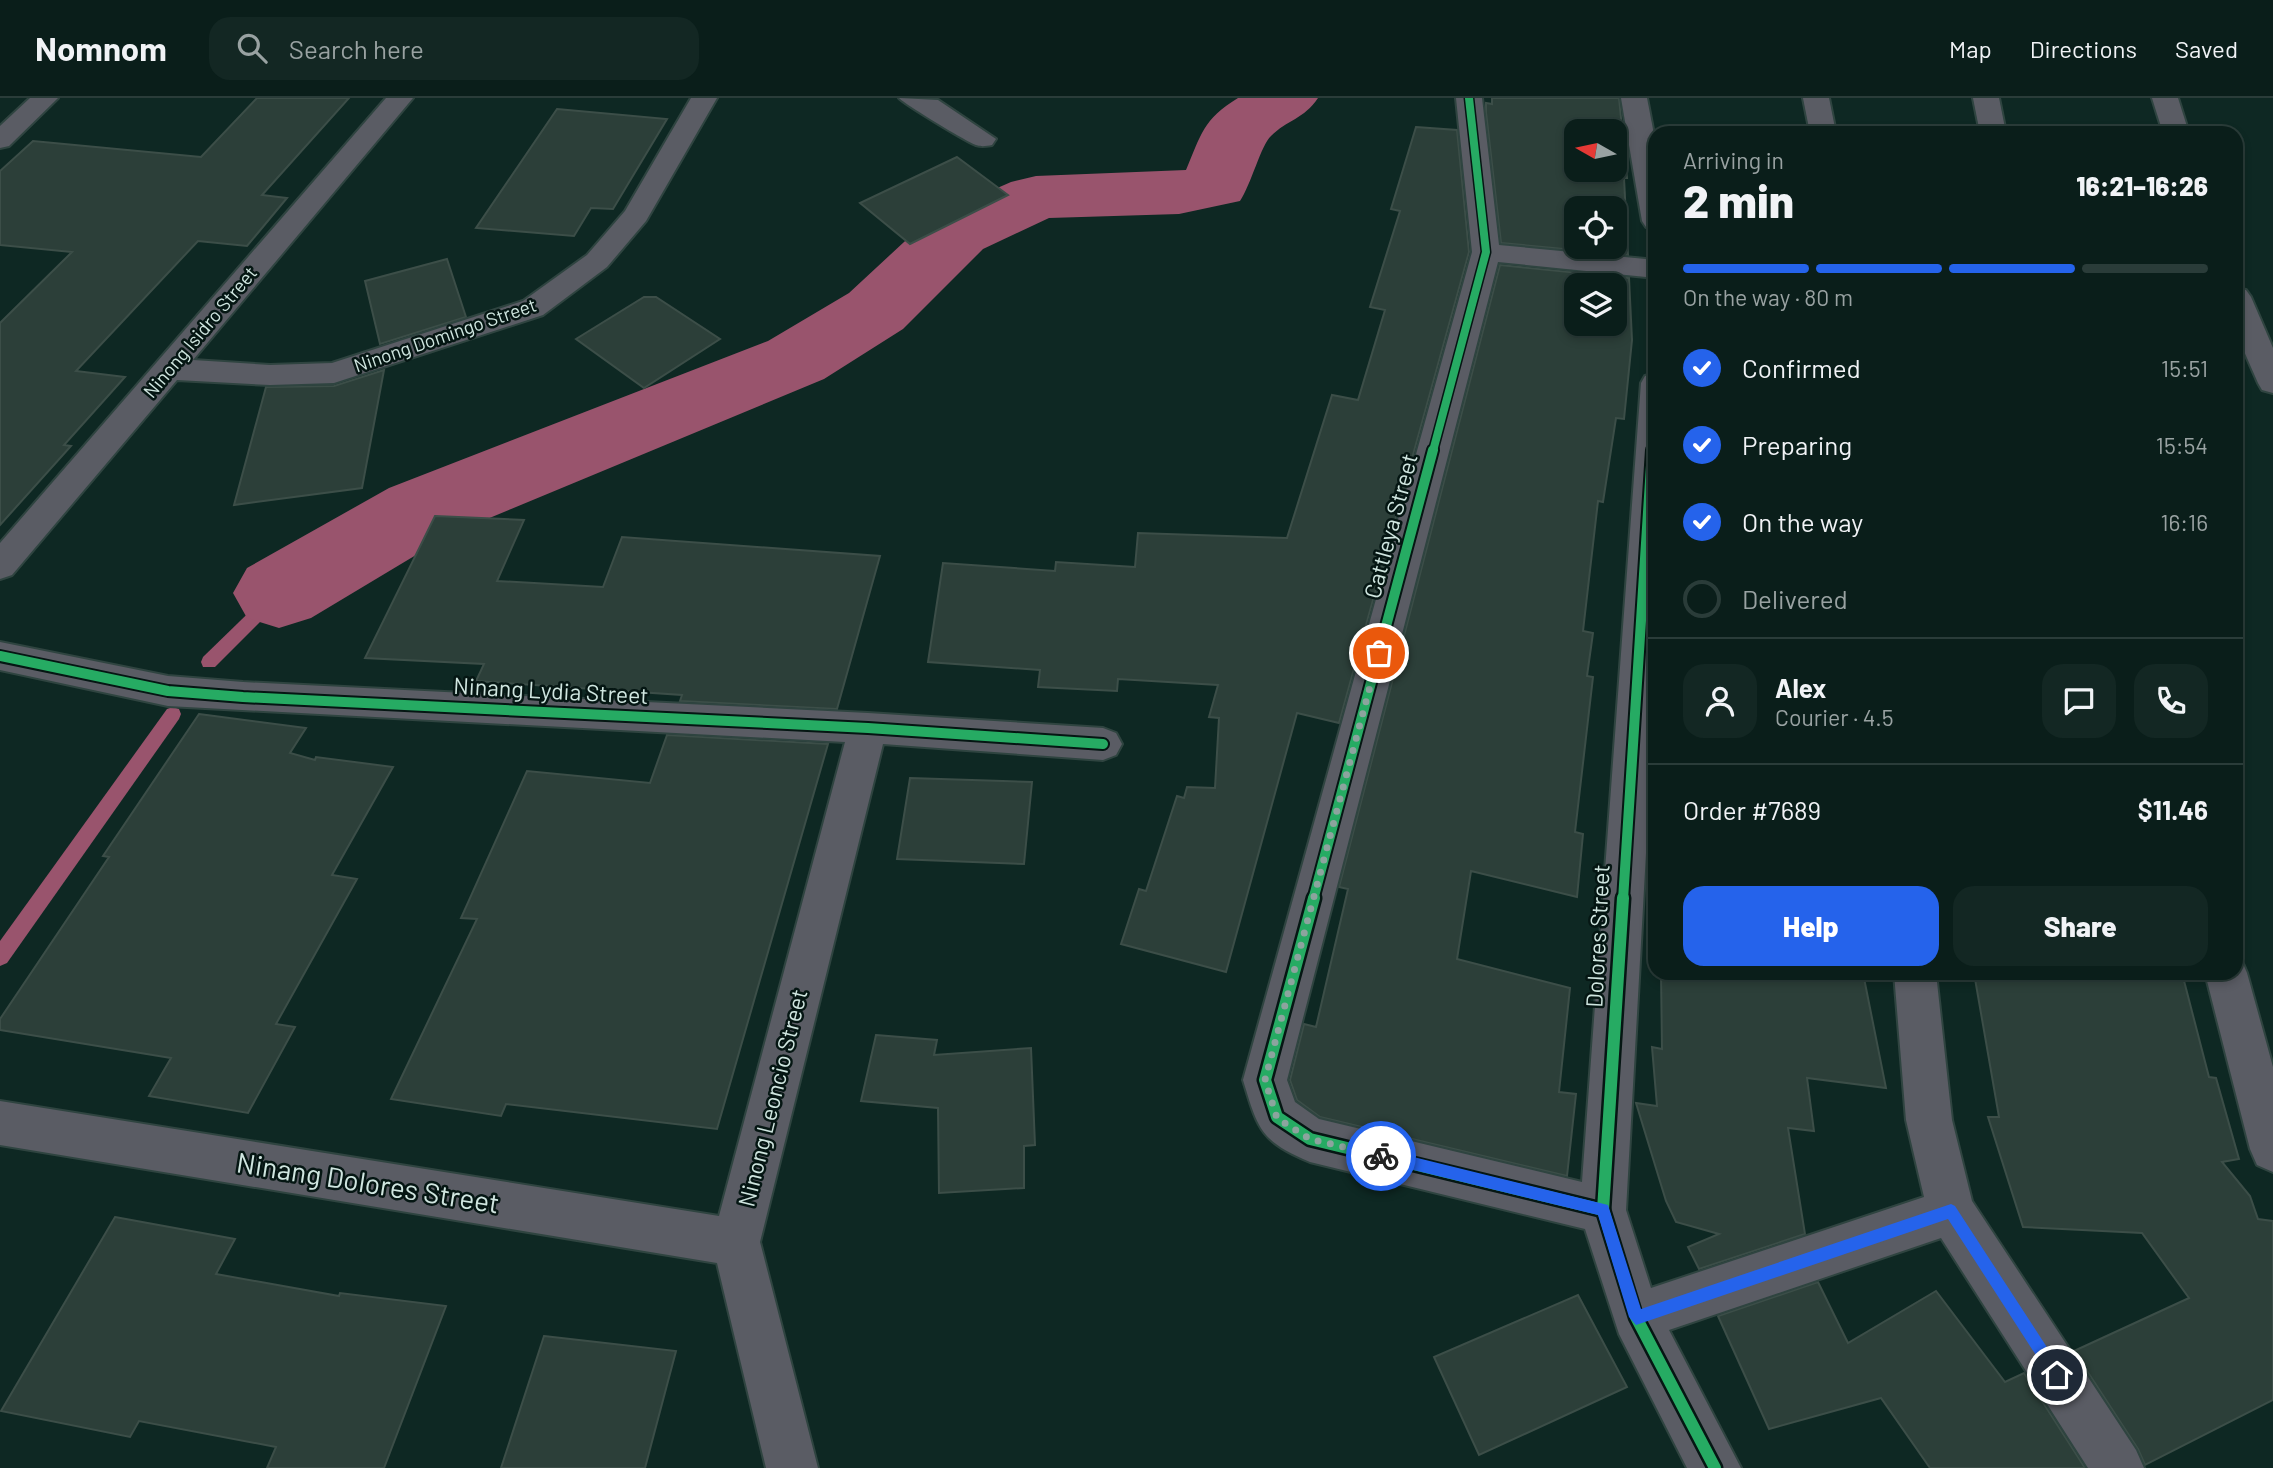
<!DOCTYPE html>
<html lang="en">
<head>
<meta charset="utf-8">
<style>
	:root { --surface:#0a1e1a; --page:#132723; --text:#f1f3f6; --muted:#99a2a2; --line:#2a3c39; --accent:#2563eb }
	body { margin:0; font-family:Barlow,sans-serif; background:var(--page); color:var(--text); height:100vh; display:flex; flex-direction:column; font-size:26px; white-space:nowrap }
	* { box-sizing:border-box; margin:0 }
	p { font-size:23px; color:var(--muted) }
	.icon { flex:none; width:38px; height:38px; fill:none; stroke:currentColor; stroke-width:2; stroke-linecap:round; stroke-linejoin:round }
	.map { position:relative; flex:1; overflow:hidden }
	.details { position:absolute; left:1648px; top:28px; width:595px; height:854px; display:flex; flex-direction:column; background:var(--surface); border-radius:21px; box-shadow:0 4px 10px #0003,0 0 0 2px var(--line) }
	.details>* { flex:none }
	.needle { width:46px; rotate:279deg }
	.fabs { position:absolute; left:1564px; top:21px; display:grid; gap:14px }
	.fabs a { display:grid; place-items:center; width:63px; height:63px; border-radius:14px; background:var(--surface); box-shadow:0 4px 10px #0003,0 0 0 2px var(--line); font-size:35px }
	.pin { position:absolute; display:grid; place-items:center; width:60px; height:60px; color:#fff; margin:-30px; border:4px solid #fff; border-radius:50%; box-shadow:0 2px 7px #0007 }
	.courier { position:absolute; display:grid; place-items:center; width:70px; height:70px; margin:-35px; border:5px solid #2563eb; border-radius:50%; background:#fff; color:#222; box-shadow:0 2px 9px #0007 }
	.headline em { font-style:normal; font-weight:800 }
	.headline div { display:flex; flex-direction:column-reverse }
	.headline { display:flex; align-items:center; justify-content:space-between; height:119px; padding:0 35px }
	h1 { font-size:46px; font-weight:800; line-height:52px }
	.bar { display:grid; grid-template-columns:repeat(4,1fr); gap:10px 7px; align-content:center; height:84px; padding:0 35px }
	.bar i { height:9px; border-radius:5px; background:var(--line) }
	.bar .current { background:var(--accent) }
	.bar p { grid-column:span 4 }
	.line { display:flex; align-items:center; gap:18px; padding:0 35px; border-top:2px solid var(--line) }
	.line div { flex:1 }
	.round { display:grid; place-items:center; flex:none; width:74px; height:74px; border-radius:21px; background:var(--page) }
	ol { padding:0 35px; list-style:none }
	li { display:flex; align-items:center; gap:21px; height:77px }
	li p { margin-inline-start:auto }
	li .icon { padding:7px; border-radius:50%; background:var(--accent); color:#fff; stroke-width:4 }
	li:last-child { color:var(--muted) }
	li i { width:38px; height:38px; border:4px solid var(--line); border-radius:50% }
	.button { display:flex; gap:14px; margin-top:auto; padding:14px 35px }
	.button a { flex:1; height:80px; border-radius:21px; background:var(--accent); color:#fff; font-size:28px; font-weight:800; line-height:80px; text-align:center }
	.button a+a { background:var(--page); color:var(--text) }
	header { display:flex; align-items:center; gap:42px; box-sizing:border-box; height:98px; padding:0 35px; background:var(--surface); border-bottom:2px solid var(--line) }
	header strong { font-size:33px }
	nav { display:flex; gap:38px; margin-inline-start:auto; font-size:24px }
	.search { width:490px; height:63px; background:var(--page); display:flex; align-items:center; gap:18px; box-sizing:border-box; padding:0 24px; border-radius:21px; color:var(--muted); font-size:26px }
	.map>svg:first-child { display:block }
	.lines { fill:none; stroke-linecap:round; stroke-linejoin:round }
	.stream { fill:#99546d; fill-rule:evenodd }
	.river { fill:#99546d; fill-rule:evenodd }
	.building { fill:#2c3f39; stroke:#3c4e48; stroke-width:2; fill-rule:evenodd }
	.minor-casing { stroke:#2f4440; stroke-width:4 }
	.minor { fill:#5a5c64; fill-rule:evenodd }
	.cycleway-far2-casing { stroke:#051613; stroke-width:11 }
	.cycleway-far1-casing { stroke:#051613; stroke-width:14 }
	.cycleway-casing { stroke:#051613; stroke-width:17 }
	.cycleway-far2 { stroke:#26ab63; stroke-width:8 }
	.cycleway-far1 { stroke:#26ab63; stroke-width:10 }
	.cycleway { stroke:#26ab63; stroke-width:12 }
	.route { fill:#2563eb }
	.done { stroke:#8ca49e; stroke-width:7; stroke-dasharray:0 12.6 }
	.labels { text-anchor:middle; stroke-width:5; stroke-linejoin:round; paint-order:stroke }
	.far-street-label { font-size:19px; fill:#d0e6e0; stroke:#051613 }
	.street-label { font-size:23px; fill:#d0e6e0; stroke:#051613 }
	.near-street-label { font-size:28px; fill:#d0e6e0; stroke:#051613 }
</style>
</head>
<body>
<header>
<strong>Nomnom</strong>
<div class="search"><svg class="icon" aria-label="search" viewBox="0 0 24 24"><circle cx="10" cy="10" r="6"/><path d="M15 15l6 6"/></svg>Search here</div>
<nav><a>Map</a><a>Directions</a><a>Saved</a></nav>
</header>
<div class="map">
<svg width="2273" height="1370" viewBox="0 0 2273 1370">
	<rect width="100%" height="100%" fill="#0e2823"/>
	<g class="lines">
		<g class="stream">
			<polygon points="279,489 285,491 287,495 285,499 215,569 203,569 201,564 203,559 273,491"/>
			<polygon points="173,609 179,611 181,616 179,621 7,865 0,868 0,843 167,611"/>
		</g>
		<path class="river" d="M1238,0H1318C1304,21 1287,22 1271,38C1261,47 1251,87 1240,103L1179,116L1049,120L983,151L903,231L824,281L451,436L311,520L279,530L247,520L233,495L247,470L389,390L768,243L849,195L931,119L1011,84L1036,78L1186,72C1201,37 1203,21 1238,0Z"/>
	</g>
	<g class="building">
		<polygon points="257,0 349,0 262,97 287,100 247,148 198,143 76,273 125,279 64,347 71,348 0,427 0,225 72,154 0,147 0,73 33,43 201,59"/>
		<path d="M1492,0H1619L1627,80H1624L1628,157L1501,145L1486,14V5L1492,6ZM1577,33H1615V72H1577ZM1577,110H1615V149H1577Z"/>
		<polygon points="557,11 667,21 613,111 591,110 574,138 476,130"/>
		<polygon points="1416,29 1457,32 1469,154 1339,625 1297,615 1226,874 1121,846 1139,791 1146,793 1177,698 1184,700 1187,689 1215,690 1219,620 1209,619 1218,587 1118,581 1117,593 1038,589 1040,572 928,564 943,465 1055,473 1056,464 1135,469 1138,435 1287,440 1332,297 1358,302 1385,212 1370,209 1400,113 1391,111"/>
		<polygon points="957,59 1008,97 910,146 860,105"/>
		<polygon points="447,161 466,219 380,246 365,183"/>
		<path d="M1500,167L1629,180L1632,242L1624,321L1616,320L1603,404L1598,403L1583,533L1593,535L1587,578L1593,579L1575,734L1583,736L1577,799L1471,773L1457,861L1570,890L1559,994L1576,996L1567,1078L1320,1019L1297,1002L1290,982L1304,926L1316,929L1348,791L1339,789ZM1577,187H1615V226H1577Z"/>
		<polygon points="644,199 656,199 720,241 644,290 576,241"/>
		<polygon points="384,272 362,390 234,407 266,289 334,288"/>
		<polygon points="435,418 524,422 497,483 603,489 622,439 880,458 837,611 680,603 682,597 476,583 484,566 365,560"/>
		<polygon points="199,616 306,630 290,655 315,662 316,659 393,669 332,777 357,781 276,926 295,929 248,1015 149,998 171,960 0,932 0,921 109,759 103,758"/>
		<polygon points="667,637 828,646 717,1031 506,1006 501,1018 391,1001 477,821 461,820 527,673 650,685"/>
		<polygon points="910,680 1032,684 1024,766 897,761"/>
		<polygon points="1661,875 1863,875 1886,990 1807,980 1814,1033 1788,1030 1805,1136 1699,1171 1688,1149 1719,1136 1676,1124 1666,1103 1636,1005 1657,1008 1652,949 1662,951"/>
		<polygon points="1974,875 2182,875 2209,979 2216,980 2239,1061 2222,1064 2250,1098 2258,1121 2273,1123 2273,1302 2145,1367 2138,1351 2074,1253 2189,1200 2142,1135 2023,1129 1988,1019 1999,1019"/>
		<polygon points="876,937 937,942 934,957 1031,950 1035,1047 1024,1048 1024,1090 939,1095 938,1010 861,1003"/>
		<polygon points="115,1119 235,1141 216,1176 339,1198 340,1195 446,1208 384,1370 267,1370 276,1349 139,1323 130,1339 1,1313"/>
		<polygon points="1818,1184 1848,1245 1936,1193 2005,1284 2024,1275 2085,1370 1930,1370 1881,1300 1769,1331 1718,1218"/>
		<polygon points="1578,1197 1627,1289 1479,1357 1434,1259"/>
		<polygon points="544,1238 676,1253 645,1370 501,1370"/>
	</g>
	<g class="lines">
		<g class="minor-casing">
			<g id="minor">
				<polygon points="30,0 58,0 9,48 0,50 0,28"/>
				<polygon points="386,0 413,0 193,262 270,267 332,265 523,203 587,157 625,113 691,0 717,0 646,123 607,169 543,217 334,285 270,287 177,282 12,477 0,481 0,445"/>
				<path d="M899,0L938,2L996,41L992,47C986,48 982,49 976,47C967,44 903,5 899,0Z"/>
				<path d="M1456,0H1482L1499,147L1656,162V180L1498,164L1287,982L1295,1004L1319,1021L1582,1084L1641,285L1645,278L1656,275V577L1626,1112L1651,1190L1924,1099L1906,1022L1894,875H1936L1952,1022L1972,1103L2136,1352L2144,1370H2088L1941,1140L1669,1232L1741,1370H1687L1619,1236L1585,1131L1310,1064C1260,1043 1258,1031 1243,982L1472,154Z"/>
				<polygon points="1621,0 1647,0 1656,47 1656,131 1646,129 1642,123"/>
				<polygon points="1803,0 1829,0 1836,35 1810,35"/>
				<polygon points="1973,0 1999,0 2006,35 1980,35"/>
				<polygon points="2152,0 2178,0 2189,35 2163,35"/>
				<polygon points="2236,190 2246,192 2251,199 2273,250 2273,295 2262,292 2258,285 2236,235"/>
				<polygon points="0,544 168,578 243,584 868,615 1103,630 1116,635 1122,646 1116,657 1103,662 883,646 760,1144 818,1370 766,1370 717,1165 0,1047 0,1003 719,1118 845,644 168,608 0,572"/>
				<polygon points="2236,859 2241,861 2247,875 2273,969 2273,1074 2257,1067 2250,1051 2205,875 2236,875"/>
			</g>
		</g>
		<use href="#minor" class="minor"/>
		<g class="cycleway-far2-casing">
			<g id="cycleway-far2">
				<polyline points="1433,353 1486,154 1469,0"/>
				<polyline points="1652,353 1656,285"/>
			</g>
		</g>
		<g class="cycleway-far1-casing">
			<g id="cycleway-far1">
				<polyline points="0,558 168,593 243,599 868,630 1103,646"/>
				<polyline points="1313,802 1433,352"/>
				<polyline points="1623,802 1652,352"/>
			</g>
		</g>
		<g class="cycleway-casing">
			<g id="cycleway">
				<polyline points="1314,800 1265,982 1277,1019 1310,1041 1603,1112"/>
				<polyline points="1623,800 1603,1112 1636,1219 1715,1370"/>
			</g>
		</g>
		<use href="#cycleway-far2" class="cycleway-far2"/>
		<use href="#cycleway-far1" class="cycleway-far1"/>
		<use href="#cycleway" class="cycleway"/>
	</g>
	<polygon class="route" points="1381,1051 1608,1107 1641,1211 1951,1106 1955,1108 2065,1277 2063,1282 2052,1282 1948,1121 1636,1227 1629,1219 1598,1117 1381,1064 1374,1058"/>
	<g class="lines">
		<polyline class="done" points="1379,555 1265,982 1277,1020 1310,1041 1381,1058"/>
	</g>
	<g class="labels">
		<g class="far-street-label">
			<text transform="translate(200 234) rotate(-50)" y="7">Ninong Isidro Street</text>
			<text transform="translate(445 237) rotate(-19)" y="7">Ninong Domingo Street</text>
		</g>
		<g class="street-label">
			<text transform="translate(1391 428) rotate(-75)" y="8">Cattleya Street</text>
			<text transform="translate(551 593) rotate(3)" y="8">Ninang Lydia Street</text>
			<text transform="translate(1598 838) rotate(-87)" y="8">Dolores Street</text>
			<text transform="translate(773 1000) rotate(-76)" y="8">Ninong Leoncio Street</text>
		</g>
		<g class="near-street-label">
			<text transform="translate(368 1085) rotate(9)" y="10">Ninang Dolores Street</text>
		</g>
	</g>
</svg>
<div class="fabs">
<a><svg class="needle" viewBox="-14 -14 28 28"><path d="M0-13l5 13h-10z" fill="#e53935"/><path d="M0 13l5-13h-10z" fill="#99a2a2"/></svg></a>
<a><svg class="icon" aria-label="locate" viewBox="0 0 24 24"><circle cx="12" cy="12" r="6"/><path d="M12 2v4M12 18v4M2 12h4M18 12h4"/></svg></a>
<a><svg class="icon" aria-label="layers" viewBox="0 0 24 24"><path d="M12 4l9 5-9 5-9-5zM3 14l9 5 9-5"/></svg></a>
</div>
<div class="pin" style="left:1379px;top:555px;background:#ea580c"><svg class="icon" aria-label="bag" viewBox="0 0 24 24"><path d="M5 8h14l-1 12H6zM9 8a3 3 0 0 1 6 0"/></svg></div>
<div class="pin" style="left:2057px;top:1277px;background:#1f2937"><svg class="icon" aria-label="home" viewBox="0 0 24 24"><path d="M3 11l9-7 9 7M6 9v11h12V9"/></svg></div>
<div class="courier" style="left:1381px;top:1058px"><svg class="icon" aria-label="bike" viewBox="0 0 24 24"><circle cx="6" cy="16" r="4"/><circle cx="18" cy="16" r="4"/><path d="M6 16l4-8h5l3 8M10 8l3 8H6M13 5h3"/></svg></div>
<section class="details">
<div class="headline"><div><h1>2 min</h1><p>Arriving in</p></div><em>16:21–16:26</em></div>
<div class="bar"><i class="current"></i><i class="current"></i><i class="current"></i><i></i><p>On the way · 80 m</p></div>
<ol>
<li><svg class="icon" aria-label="check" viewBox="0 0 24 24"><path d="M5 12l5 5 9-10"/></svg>Confirmed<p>15:51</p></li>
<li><svg class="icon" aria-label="check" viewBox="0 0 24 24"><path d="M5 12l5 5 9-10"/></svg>Preparing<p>15:54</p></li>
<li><svg class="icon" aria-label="check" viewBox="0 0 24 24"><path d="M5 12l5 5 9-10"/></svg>On the way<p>16:16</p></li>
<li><i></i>Delivered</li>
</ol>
<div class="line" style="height:126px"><a class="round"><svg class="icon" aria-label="person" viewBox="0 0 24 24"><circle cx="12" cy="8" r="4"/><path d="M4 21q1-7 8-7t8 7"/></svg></a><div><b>Alex</b><p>Courier · 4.5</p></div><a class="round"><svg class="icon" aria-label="chat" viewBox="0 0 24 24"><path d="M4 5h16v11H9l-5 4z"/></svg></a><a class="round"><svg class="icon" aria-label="phone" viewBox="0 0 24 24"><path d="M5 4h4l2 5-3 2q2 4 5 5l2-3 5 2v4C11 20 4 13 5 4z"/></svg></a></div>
<div class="line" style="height:91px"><div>Order #7689</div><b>$11.46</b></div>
<div class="button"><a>Help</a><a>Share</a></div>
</section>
</div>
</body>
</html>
